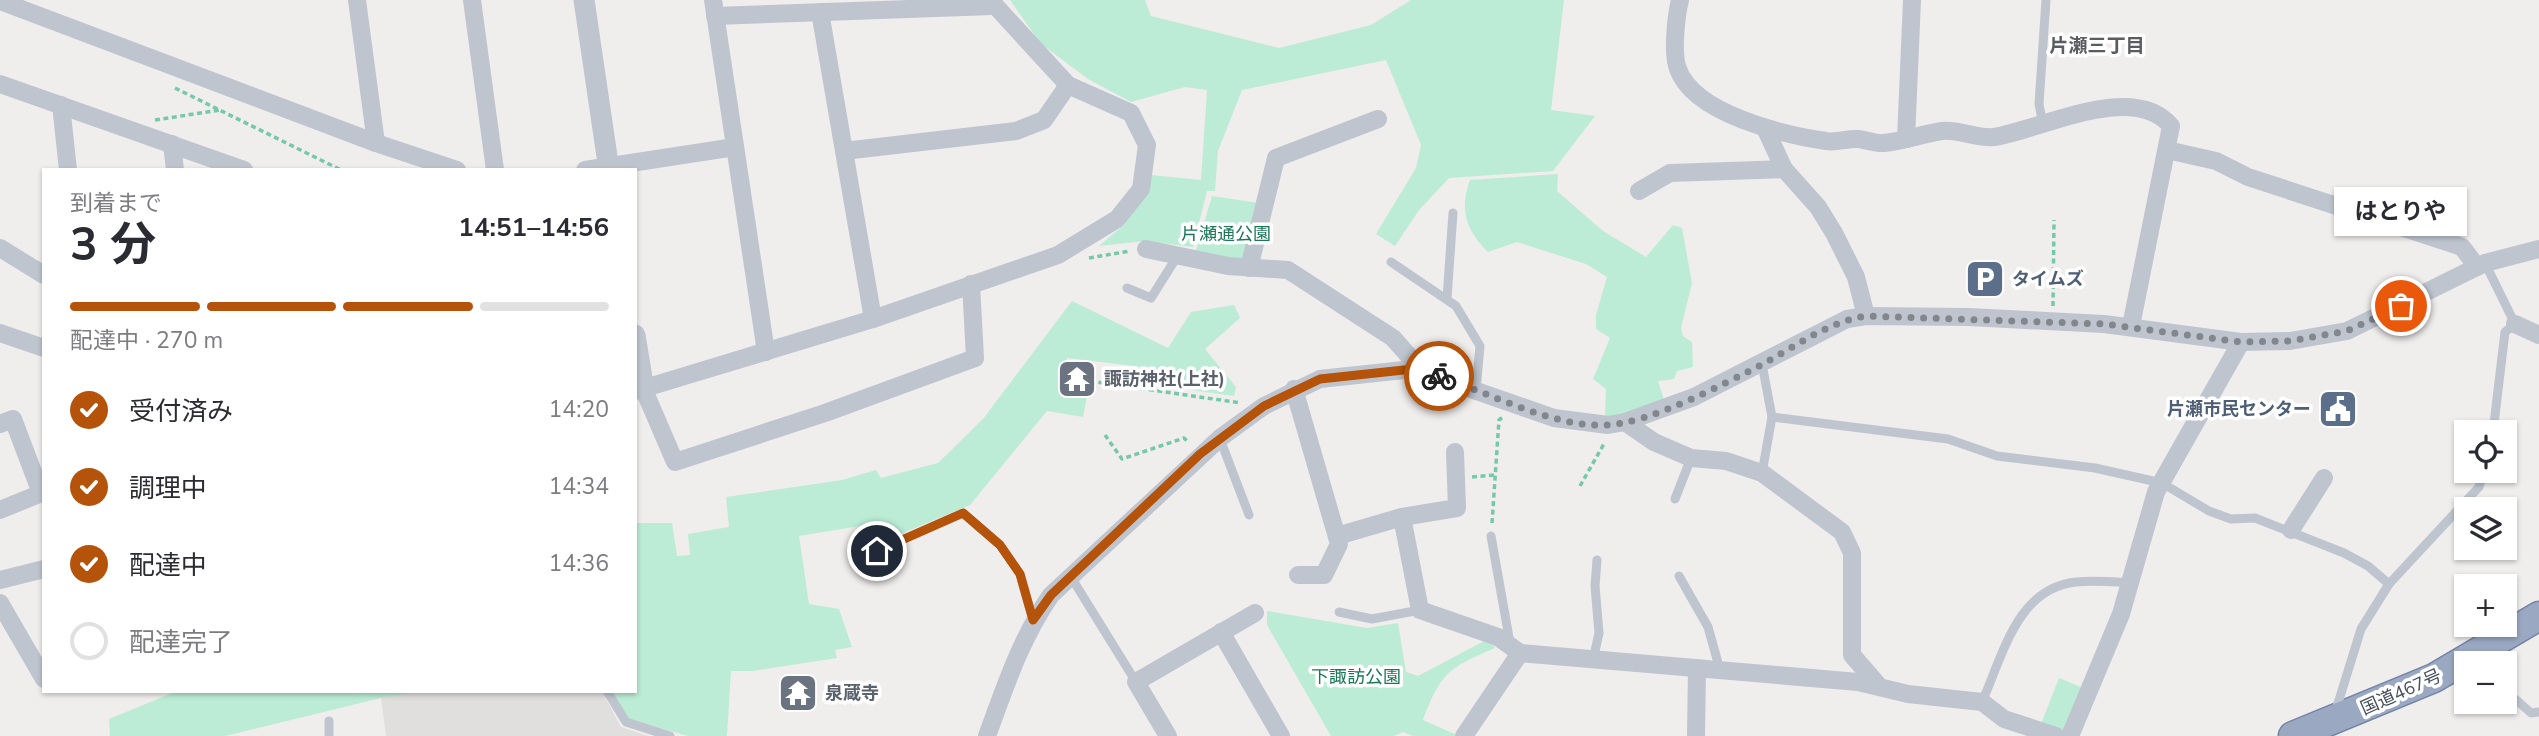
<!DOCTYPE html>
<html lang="ja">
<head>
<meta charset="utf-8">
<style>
	:root { --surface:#fff; --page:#f7f7f7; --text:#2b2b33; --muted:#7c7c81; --line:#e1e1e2; --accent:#b45309 }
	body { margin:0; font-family:"Nunito Sans","Noto Sans JP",sans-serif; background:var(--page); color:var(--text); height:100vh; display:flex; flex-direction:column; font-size:26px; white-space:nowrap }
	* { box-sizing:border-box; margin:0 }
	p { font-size:23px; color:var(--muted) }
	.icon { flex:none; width:38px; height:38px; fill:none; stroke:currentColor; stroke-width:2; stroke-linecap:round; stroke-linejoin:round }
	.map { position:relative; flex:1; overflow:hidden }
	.sheet { position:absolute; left:42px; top:168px; width:595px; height:525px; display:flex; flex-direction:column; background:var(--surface); border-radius:0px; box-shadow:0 2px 5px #0004 }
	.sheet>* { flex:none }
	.buttons { position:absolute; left:2454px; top:420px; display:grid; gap:14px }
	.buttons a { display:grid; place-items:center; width:63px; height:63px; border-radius:0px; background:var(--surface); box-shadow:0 2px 5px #0004; font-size:35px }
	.pin { position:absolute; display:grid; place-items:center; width:60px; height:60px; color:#fff; margin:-30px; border:4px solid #fff; border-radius:50%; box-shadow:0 2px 7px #0007 }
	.courier { position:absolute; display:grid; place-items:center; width:70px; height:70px; margin:-35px; border:5px solid #b45309; border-radius:50%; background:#fff; color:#222; box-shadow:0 2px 9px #0007 }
	.bubble { position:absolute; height:49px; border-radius:0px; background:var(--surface); box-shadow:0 2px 5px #0004; font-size:23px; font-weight:700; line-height:49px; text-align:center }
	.head em { font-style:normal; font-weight:700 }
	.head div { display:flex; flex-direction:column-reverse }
	.head { display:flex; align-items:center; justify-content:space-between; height:119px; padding:0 28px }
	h1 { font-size:46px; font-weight:700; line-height:52px }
	.bar { display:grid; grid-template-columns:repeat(4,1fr); gap:10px 7px; align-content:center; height:84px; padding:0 28px }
	.bar i { height:9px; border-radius:5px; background:var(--line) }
	.bar .active { background:var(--accent) }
	.bar p { grid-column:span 4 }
	ol { padding:0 28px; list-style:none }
	li { display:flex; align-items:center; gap:21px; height:77px }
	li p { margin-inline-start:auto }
	li .icon { padding:7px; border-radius:50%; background:var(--accent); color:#fff; stroke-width:4 }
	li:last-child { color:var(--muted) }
	li i { width:38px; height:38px; border:4px solid var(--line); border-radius:50% }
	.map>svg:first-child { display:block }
	.education { fill:#e1dede }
	.green { fill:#bcecd5 }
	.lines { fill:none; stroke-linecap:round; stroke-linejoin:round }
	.trunk-casing { stroke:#7284a6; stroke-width:31 }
	.path { stroke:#76c8ab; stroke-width:3.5; stroke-dasharray:5 3.5; stroke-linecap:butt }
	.service { stroke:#bec5cf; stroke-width:9 }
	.minor { stroke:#bec5cf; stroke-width:18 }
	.tertiary { stroke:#bec5cf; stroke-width:21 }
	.trunk { stroke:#9aa8c2; stroke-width:28 }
	.done { stroke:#82868d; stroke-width:7; stroke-dasharray:0 12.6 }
	.route { stroke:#b45309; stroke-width:9 }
	.labels { text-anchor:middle; stroke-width:7; stroke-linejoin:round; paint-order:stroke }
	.park-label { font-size:18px; fill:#1b7755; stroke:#fff }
	.service-label { font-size:18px; font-weight:bold; fill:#4e5e75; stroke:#fff; text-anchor:start }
	.worship-label { font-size:18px; font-weight:bold; fill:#5b616d; stroke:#fff; text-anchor:start }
	.street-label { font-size:18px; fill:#464e59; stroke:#fff }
	.neighbourhood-label { font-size:19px; font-weight:bold; fill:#5a5c61; stroke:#fff }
</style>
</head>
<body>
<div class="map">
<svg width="2539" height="736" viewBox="0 0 2539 736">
	<rect width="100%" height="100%" fill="#f0eded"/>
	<polygon class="education" points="425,691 602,691 621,727 648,736 386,736 381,698"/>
	<g class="green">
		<polygon points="1010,0 1145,0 1151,16 1279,48 1371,25 1411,0 1564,0 1551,110 1595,116 1553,171 1449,178 1419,210 1395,246 1376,234 1416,168 1421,145 1386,60 1242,90 1218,151 1215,191 1207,191 1193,247 1145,241 1099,246 1125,224 1151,175 1201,180 1207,90 1185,87 1131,102 1088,79 1040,43"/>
		<path d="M1558,174L1557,191L1603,231L1646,257L1673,225L1682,228L1692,283L1681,328L1683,336L1692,342L1693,367L1677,371L1674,379L1658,381L1664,400L1616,416L1605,417L1606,389L1593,379L1610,338L1596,329V315L1607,277L1586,264L1517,242L1488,252C1466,230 1459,210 1470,180Z"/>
		<polygon points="1212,196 1259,203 1245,263 1195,254"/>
		<polygon points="1072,301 1168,348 1191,312 1234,305 1240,318 1205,349 1236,387 1234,396 1141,383 1143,367 1067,358 1060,389 1087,396 1083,417 1047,411 970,505 872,546 860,526 799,536 809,604 839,609 852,647 835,650 837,658 753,671 731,671 727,736 688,736 629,719 609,691 635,691 635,523 672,523 677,556 690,555 688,534 729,527 726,497 842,480 876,470 881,478 938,463 983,419"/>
		<path d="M1267,611L1367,628L1398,623L1406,672L1418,676L1490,638L1495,648C1448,668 1441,673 1423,720L1459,736H1413L1403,732L1394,736H1331L1267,625Z"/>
		<polygon points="2059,678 2083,688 2067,728 2059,732 2041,724"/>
		<polygon points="177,691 425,691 381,698 225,736 110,736 109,719"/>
	</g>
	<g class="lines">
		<g class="trunk-casing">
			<polyline id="trunk" points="2293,736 2434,678 2539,616"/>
		</g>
		<g class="path">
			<polyline points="175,88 341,170"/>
			<polyline points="155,120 220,110"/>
			<polyline points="1089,258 1130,251"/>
			<polyline points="2053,306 2054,220"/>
			<polyline points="1090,381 1241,403"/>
			<polyline points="1105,435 1122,459 1184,438 1189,443"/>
			<polyline points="1472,477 1495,475"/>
			<polyline points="1580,486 1605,442"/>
			<polyline points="1492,523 1499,420 1503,417"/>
		</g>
		<g class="service">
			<polyline points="2043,125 2039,104 2046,0"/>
			<polyline points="1391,262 1456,306 1480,346 1476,390"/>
			<polyline points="2485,263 2515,324 2505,332 2493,432"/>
			<polyline points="1127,288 1151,298 1178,255"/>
			<polyline points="1447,298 1453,213"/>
			<polyline points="1772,417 1948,439 1997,456 2095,468 2162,483 2209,511 2231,519 2255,518 2344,553 2368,566 2389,584 2479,487 2484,471"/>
			<polyline points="1220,439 1249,515"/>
			<polyline points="1762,473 1772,417 1762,364"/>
			<polyline points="1675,499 1691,458"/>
			<polyline points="1491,536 1510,643"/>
			<polyline points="877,551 963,513 1000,545 1020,574 1033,620"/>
			<polyline points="1679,576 1708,627 1720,670"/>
			<polyline points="1071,577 1136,682"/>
			<polyline points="1339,612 1372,619 1420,610"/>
			<polyline points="1593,660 1599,633 1595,586 1597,560"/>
			<polyline points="2504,689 2531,713 2539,712"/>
			<polyline points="607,691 626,722 670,736"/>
			<path d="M1982,702C2003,655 2017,588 2076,582C2094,580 2113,582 2131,583"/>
			<polyline points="2335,713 2361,629 2389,584"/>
			<polyline points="329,721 329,736"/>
		</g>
		<g class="minor">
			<polyline points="357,0 376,143"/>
			<polyline points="472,0 495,170"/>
			<polyline points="713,0 766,352"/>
			<path d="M1680,0C1676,16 1672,54 1678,69C1694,114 1784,135 1826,141C1837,143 1848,138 1858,139C1867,140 1876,144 1884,143C1904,141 1922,134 1942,131C1959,129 1977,139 1994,137C2043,129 2133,81 2171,126L2131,326"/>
			<polyline points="0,1 376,143 457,170"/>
			<polyline points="820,12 873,319"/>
			<polyline points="715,16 992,6"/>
			<polyline points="0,84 244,170"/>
			<polyline points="61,105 68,170"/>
			<polyline points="1765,128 1784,169 1818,207 1834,233 1856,277 1866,316"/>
			<polyline points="1906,139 1912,0"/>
			<polyline points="172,144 175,170"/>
			<polyline points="2167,150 2216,161 2248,177 2462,247 2477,267"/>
			<polyline points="844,151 1016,131 1044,120 1068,85"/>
			<polyline points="585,170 735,147"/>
			<polyline points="1639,191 1670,173 1784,169"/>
			<polyline points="0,248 44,275"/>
			<polyline points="1146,249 1228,266 1288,270 1393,338 1422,371"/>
			<polyline points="1249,268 1276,158 1378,119"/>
			<polyline points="2515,324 2539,335"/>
			<polyline points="0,333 44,348"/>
			<polyline points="1294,389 1339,544 1324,575 1298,575"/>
			<polyline points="644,390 675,462 825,413 975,358 971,284"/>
			<polyline points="635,391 873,319 1058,255 1117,219 1141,189 1147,145 1131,113 1068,85 990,0"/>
			<polyline points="1625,422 1654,442 1691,458 1726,461 1762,473 1842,532 1852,553 1852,655 1878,685"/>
			<polyline points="0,424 13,419 41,493"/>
			<polyline points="0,510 44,492"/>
			<polyline points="1402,517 1420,610 1498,637 1520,653 1858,682 1908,694 1982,702 2004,719 2056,736"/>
			<polyline points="2291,530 2324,478"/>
			<polyline points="1337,536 1402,517 1457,508 1455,452"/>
			<polyline points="0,580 44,569"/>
			<polyline points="0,603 44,679"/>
			<polyline points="1221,632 1281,736"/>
			<path d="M987,736C1005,687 1021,638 1051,595L1220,438L1264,406L1320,379L1413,369L1554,418L1608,425L1625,422L1694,397L1847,319L1866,316L1969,317L2104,324L2241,342L2290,341L2347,331L2485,263L2539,249"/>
			<polyline points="1168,736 1136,682 1255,613"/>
			<polyline points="1464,736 1520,653"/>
			<polyline points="1696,736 1697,668"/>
			<polyline points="2070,736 2121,614 2156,492 2241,342"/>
		</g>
		<g class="tertiary">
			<polyline points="584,0 609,170"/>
			<polyline points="635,335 644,390"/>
		</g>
		<use href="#trunk" class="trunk"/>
	</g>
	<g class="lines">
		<path class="done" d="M1439,376C1489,393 1554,428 1607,425C1650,423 1722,385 1761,365C1795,347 1827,322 1866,316L2104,324L2241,342L2290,341L2347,331L2401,306"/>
		<polyline class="route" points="877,551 963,513 1000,545 1020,574 1033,620 1051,595 1200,454 1264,406 1320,379 1413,369 1439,376"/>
	</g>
	<defs>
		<g id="parking-square" transform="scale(2.0125)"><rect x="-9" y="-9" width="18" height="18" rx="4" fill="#5c6f8a" stroke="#fff"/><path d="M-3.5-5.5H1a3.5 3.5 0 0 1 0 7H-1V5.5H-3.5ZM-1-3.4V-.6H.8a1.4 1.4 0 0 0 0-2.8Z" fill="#fff"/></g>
		<g id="temple-square" transform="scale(2.0125)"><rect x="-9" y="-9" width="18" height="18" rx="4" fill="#6b7280" stroke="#fff"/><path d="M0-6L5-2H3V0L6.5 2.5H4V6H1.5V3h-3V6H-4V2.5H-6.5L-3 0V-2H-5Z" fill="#fff"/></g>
		<g id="civic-square" transform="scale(2.0125)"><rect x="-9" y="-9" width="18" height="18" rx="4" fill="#5c6f8a" stroke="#fff"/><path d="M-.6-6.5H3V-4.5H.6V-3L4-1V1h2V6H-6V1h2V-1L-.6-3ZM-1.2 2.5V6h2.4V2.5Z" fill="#fff"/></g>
	</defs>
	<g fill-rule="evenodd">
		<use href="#parking-square" x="1985" y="279"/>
		<use href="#temple-square" x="1077" y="379"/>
		<use href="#civic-square" x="2338" y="409"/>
		<use href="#temple-square" x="798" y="693"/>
	</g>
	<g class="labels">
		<g class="park-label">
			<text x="1226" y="240">片瀬通公園</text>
			<text x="1356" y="683">下諏訪公園</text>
		</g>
		<g class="service-label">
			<text x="2012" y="285">タイムズ</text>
			<text x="2311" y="415" text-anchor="end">片瀬市民センター</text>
		</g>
		<g class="worship-label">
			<text x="1104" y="385">諏訪神社(上社)</text>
			<text x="825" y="699">泉蔵寺</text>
		</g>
		<g class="street-label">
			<text transform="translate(2401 692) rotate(-24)" y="6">国道467号</text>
		</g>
		<g class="neighbourhood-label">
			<text x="2097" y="52">片瀬三丁目</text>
		</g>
	</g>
</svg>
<div class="buttons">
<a><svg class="icon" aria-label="locate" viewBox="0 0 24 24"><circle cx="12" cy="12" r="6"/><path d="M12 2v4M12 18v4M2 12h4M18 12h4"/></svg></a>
<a><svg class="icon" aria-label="layers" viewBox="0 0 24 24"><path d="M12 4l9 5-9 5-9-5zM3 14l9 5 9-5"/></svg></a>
<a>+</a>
<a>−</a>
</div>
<div class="pin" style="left:2401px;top:306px;background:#ea580c"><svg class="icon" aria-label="bag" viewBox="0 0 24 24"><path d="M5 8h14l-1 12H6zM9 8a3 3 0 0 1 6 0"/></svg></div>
<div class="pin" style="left:877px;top:551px;background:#1f2937"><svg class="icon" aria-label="home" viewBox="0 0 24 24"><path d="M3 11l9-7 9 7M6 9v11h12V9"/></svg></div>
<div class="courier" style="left:1439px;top:376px"><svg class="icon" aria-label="bike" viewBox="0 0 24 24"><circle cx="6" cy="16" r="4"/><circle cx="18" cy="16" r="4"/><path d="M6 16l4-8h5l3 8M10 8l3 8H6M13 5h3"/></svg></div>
<div class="bubble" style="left:2334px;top:187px;width:133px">はとりや</div>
<section class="sheet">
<div class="head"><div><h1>3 分</h1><p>到着まで</p></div><em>14:51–14:56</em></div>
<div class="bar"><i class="active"></i><i class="active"></i><i class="active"></i><i></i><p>配達中 · 270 m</p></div>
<ol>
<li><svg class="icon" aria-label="check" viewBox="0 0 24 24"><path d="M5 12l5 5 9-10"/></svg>受付済み<p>14:20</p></li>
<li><svg class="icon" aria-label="check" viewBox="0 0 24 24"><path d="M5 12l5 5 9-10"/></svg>調理中<p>14:34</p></li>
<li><svg class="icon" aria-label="check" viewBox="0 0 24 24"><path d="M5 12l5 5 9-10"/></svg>配達中<p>14:36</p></li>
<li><i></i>配達完了</li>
</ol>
</section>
</div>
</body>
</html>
